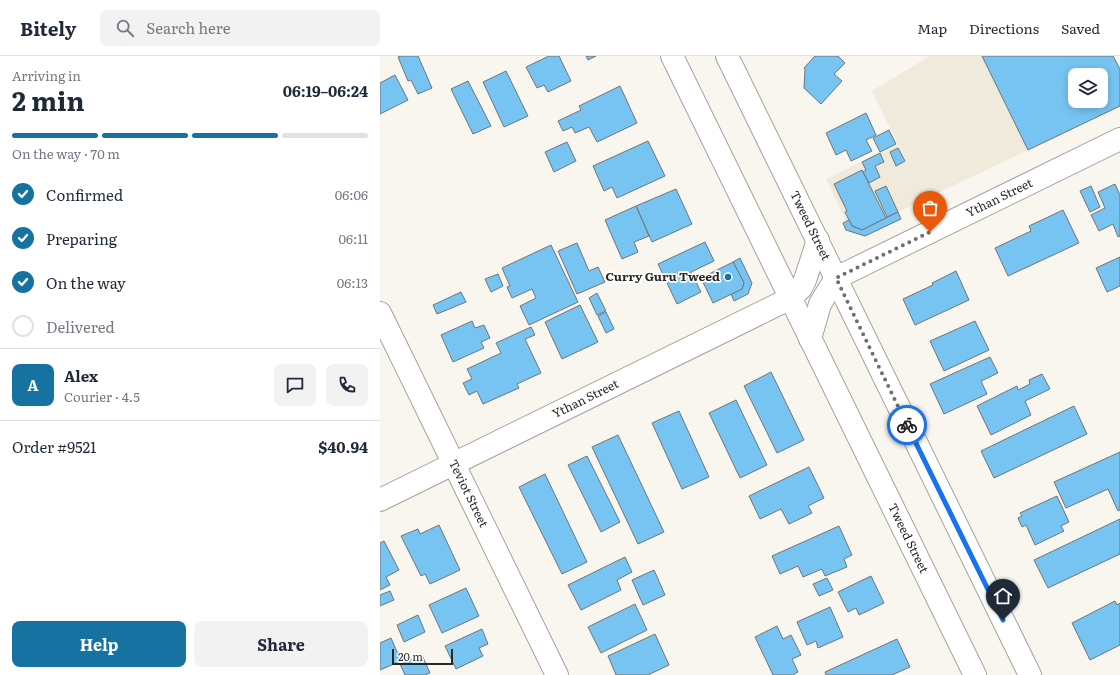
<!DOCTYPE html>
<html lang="en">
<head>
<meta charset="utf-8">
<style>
	:root { --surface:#fff; --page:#f2f2f3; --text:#1f2937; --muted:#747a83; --line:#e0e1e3; --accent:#1673a1 }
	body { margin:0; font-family:Literata,serif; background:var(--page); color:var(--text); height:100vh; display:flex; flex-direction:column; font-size:15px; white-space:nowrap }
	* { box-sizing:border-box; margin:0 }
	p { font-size:13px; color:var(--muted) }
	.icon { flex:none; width:22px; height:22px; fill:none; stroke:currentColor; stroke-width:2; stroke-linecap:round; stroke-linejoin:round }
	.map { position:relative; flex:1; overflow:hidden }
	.sheet { display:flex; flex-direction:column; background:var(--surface); width:380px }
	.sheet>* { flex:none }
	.controls { position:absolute; left:688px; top:12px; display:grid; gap:8px }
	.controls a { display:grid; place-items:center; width:40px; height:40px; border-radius:8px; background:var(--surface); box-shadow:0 2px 10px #0003; font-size:20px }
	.scale { position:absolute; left:12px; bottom:10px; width:61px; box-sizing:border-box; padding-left:4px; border:2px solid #282724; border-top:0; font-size:11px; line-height:14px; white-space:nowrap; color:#282724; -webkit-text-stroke:3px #fff; paint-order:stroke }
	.pin { position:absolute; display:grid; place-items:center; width:34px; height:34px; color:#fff; margin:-41px -17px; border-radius:50% 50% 50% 0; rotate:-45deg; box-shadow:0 0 4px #0007 }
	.pin .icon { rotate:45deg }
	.courier { position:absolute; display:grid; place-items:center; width:40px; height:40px; margin:-20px; border:3px solid #1a73e8; border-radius:50%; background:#fff; color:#222; box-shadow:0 1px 5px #0007 }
	.overview em { font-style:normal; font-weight:700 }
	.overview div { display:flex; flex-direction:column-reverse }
	.overview { display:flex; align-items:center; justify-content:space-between; height:68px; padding:0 12px }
	h1 { font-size:26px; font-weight:700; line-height:30px }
	.bar { display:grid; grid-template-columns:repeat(4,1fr); gap:6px 4px; align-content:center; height:48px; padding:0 12px }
	.bar i { height:5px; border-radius:3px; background:var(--line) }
	.bar .on { background:var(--accent) }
	.bar p { grid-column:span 4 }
	.line { display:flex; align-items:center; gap:10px; padding:0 12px; border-top:1px solid var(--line) }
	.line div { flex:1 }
	.round { display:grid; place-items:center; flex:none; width:42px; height:42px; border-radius:8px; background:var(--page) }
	ol { padding:0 12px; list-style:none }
	li { display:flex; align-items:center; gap:12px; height:44px }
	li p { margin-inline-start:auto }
	li .icon { padding:4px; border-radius:50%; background:var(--accent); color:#fff; stroke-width:4 }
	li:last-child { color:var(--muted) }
	li i { width:22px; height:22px; border:2px solid var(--line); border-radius:50% }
	.cta { display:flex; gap:8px; margin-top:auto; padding:8px 12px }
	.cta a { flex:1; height:46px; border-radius:8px; background:var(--accent); color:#fff; font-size:16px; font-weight:700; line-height:46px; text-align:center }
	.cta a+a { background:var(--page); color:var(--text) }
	header { display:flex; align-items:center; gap:24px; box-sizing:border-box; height:56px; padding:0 20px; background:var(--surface); border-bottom:1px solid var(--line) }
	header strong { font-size:19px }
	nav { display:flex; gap:22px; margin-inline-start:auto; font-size:14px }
	.search { width:280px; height:36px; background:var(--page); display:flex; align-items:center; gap:10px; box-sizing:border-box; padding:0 14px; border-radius:8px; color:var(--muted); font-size:15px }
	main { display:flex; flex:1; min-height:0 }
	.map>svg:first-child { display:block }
	.built { fill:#efeadb; fill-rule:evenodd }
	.building { fill:#77c4f2; stroke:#6f7579; fill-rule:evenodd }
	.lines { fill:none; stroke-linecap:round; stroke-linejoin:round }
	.street-casing { stroke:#a5a29c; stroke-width:24 }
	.secondary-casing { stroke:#a5a29c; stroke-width:24 }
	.street { stroke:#fff; stroke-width:22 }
	.secondary { stroke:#fff; stroke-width:22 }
	.done { stroke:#716f6b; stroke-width:4; stroke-dasharray:0 7.2 }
	.route { stroke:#1a73e8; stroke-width:5 }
	.poi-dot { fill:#1673a1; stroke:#fff; stroke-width:1.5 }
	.labels { text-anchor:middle; stroke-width:3.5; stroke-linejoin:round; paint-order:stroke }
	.street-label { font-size:12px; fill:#282724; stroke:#fff }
	.poi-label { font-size:12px; font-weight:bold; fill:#282724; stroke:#fff; text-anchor:end }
</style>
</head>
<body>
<header>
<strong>Bitely</strong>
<div class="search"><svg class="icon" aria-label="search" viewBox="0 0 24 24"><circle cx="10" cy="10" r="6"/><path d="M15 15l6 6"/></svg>Search here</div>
<nav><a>Map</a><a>Directions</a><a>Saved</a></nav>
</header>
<main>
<section class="sheet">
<div class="overview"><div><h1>2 min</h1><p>Arriving in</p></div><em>06:19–06:24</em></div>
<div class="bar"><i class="on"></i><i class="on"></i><i class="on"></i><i></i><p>On the way · 70 m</p></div>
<ol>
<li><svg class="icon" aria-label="check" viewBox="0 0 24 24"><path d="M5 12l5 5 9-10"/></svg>Confirmed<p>06:06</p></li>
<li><svg class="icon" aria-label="check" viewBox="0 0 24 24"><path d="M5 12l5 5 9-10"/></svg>Preparing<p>06:11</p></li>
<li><svg class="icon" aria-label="check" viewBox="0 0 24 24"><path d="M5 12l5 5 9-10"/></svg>On the way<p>06:13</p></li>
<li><i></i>Delivered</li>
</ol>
<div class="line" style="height:72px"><b class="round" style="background:var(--accent);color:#fff">A</b><div><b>Alex</b><p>Courier · 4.5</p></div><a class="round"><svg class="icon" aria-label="chat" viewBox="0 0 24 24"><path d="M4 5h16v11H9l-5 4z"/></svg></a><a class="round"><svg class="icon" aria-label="phone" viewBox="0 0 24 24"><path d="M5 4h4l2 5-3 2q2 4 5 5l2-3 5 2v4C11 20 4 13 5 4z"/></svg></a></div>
<div class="line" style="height:52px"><div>Order #9521</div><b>$40.94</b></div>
<div class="cta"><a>Help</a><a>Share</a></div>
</section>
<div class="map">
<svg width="740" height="619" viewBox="0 0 740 619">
	<rect width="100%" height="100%" fill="#f8f6ee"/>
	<path class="built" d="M550,0H734L740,13V50L472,178L446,123L518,88L492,35ZM695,19H721V45H695Z"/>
	<g class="building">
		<polygon points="21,0 38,0 52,32 38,38 31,24 28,25 18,1"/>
		<polygon points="169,0 179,0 191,25 168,36 164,29 157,32 146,11"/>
		<polygon points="206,0 216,0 208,4"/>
		<polygon points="435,0 458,0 465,7 454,18 462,25 441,48 424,32 425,13 424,12"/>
		<path d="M602,0H733L740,13V50L648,94ZM695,19H721V45H695Z"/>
		<polygon points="126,15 148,60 124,71 103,26"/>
		<polygon points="15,19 28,44 0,58 0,27"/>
		<polygon points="88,25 111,70 93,78 71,33"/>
		<polygon points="240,30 257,67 217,86 209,71 195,77 192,71 183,75 178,65 201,54 199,50"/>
		<polygon points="486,57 496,79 486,84 492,95 471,105 466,94 456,99 446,77"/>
		<polygon points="509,74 516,88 500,96 493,82"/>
		<polygon points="268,85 285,120 237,142 232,131 224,135 213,110"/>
		<polygon points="187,86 196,105 174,116 165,96"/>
		<polygon points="518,92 525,105 516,110 510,96"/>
		<polygon points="500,97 504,106 495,110 500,121 489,127 483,116 486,114 482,106"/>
		<polygon points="482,114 506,162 482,174 472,170 465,156 467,155 454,128"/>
		<polygon points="735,128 740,139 740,180 738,181 733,168 719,175 711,159 725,152 718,136"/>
		<polygon points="506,130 518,156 507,161 495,135"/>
		<polygon points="711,130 720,151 710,156 700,135"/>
		<polygon points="296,133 312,168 272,186 256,150"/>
		<polygon points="256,150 269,180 254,186 258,196 242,203 225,164"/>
		<polygon points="683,154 699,187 628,220 615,192 651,175 649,170"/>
		<polygon points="518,156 521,163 485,180 466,174 463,167 469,164 472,170 482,174"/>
		<polygon points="325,186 334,205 311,216 321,236 297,248 278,208"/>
		<polygon points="197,187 209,215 218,211 225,226 197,238 178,195"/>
		<polygon points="171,189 198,246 149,269 140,250 156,242 152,233 132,242 127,231 130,230 122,212"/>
		<polygon points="740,201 740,230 727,236 716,212"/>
		<polygon points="360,202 372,227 368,238 354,245 351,238 362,233 364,227 353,206"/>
		<polygon points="353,206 364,227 362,233 333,247 321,222"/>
		<polygon points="576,215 589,244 535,269 523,243 553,229 552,227"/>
		<polygon points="118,218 123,230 111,236 105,223"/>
		<polygon points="81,236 86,246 57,258 53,249"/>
		<polygon points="217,237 226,255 217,259 209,242"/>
		<polygon points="200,249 218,286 182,303 165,266"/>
		<polygon points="226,256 234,273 226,277 218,260"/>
		<polygon points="92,265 95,272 104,269 110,282 101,286 104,292 73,306 61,279"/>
		<polygon points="595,265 609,294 564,315 550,285"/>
		<polygon points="151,271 155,279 145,283 161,317 137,328 139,332 103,348 97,335 89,339 83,327 92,323 87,313 121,297 116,287"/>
		<polygon points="610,301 618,317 601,325 607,338 564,358 550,328"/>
		<polygon points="391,316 424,384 397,397 364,330"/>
		<polygon points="662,318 670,333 645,345 651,359 611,379 597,350 637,330 638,334 650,328 649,324"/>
		<polygon points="356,344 387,409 360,422 329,357"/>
		<polygon points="694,350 707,378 614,422 601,395"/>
		<polygon points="299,355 329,421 302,433 272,367"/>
		<polygon points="238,379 284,476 258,488 212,391"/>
		<polygon points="740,396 740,454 738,455 728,433 686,452 674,426"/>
		<polygon points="207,400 240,466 221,476 188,409"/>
		<polygon points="429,411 444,442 428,450 432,457 409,468 401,453 380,463 369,440"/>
		<polygon points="165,418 207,506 182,518 139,431"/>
		<polygon points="677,440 689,466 681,470 684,475 655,489 646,469 642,471 638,462 642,460 640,457"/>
		<polygon points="740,463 740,498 668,532 654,504"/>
		<polygon points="59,469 80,514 50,528 45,518 41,520 21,480 38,473 40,478"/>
		<polygon points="459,470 472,499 464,503 467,511 445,520 442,513 423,521 418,510 400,518 392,500"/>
		<polygon points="4,485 19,514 6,521 10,529 0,534 0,487"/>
		<polygon points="245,501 252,516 237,524 241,534 201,554 188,529"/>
		<polygon points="274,514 285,539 263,549 252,524"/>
		<polygon points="491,520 504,547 479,559 476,552 468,556 458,536"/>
		<polygon points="447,522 453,534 439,540 433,528"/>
		<polygon points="86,532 99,560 62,577 49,549"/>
		<polygon points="10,535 14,544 0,550 0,539"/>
		<polygon points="735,545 737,549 740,547 740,589 710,604 692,567"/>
		<polygon points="255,548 267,574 221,597 208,571"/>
		<polygon points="450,551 463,581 438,592 436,585 427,589 417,566"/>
		<polygon points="38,559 45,576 24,586 17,569"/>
		<polygon points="397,570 403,583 411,579 421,599 412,603 418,616 413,619 393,619 375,581"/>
		<polygon points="102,573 108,588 99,592 103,600 76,613 65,590"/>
		<polygon points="275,578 289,609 268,619 236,619 228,600"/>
		<polygon points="11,582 21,605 0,614 0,587"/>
		<polygon points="517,583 530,611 512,619 446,619 445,616"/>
		<polygon points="42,599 50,617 45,619 25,619 20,608"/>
	</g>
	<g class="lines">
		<g class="street-casing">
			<g id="street">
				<path id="s1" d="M456,222L740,83"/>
				<path id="s2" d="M0,257L177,619"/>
				<path id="s3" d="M0,444L411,242"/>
			</g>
		</g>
		<g class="secondary-casing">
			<g id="secondary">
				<path id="s4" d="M292,0L595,619"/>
				<path id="s5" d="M347,0L650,619"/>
				<polyline points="411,242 421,232 425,224 438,184"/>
				<polyline points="430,283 440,248 456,222"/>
			</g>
		</g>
		<use href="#street" class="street"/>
		<use href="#secondary" class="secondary"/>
	</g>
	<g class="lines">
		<polyline class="done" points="527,369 456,222 550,176"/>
		<polyline class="route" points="527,369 623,564"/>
	</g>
	<circle class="poi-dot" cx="348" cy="221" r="4"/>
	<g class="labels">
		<g class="street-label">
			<text dy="4" stroke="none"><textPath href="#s1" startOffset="182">Ythan Street</textPath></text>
			<text dy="4" stroke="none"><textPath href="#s5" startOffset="189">Tweed Street</textPath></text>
			<text dy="4" stroke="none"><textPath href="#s3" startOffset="229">Ythan Street</textPath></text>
			<text dy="4" stroke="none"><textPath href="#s2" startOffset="201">Teviot Street</textPath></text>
			<text dy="4" stroke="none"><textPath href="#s4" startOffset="537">Tweed Street</textPath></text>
		</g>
		<g class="poi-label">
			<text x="340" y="225">Curry Guru Tweed</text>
		</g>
	</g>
</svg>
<div class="controls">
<a><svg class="icon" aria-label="layers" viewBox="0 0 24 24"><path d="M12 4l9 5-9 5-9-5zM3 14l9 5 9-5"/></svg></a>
</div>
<div class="scale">20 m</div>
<div class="pin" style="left:550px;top:176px;background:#ea580c"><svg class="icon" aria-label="bag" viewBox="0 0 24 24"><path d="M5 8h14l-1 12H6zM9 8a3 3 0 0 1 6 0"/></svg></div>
<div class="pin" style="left:623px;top:564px;background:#1f2937"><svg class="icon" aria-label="home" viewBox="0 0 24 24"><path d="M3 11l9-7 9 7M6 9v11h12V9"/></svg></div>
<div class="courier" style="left:527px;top:369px"><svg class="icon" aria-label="bike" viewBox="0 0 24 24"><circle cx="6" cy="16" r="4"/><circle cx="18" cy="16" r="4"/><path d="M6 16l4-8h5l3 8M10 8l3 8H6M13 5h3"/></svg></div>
</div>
</main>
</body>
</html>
